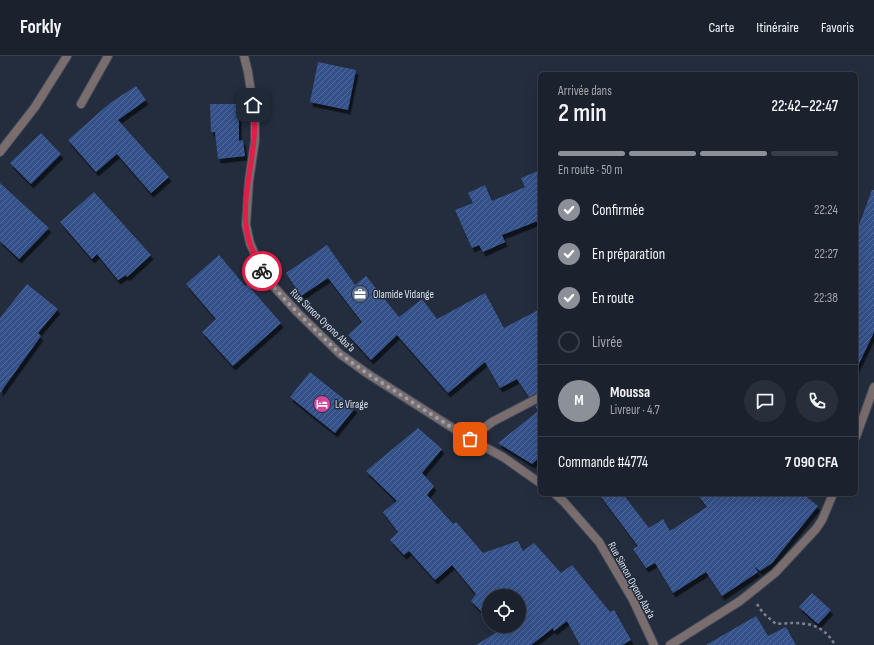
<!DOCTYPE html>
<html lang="fr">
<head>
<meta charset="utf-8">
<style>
	:root { --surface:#1b222e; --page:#282f3a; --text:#f1f3f6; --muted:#a0a4aa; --line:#393f4a; --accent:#8c9099 }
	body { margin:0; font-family:"Sofia Sans Condensed",sans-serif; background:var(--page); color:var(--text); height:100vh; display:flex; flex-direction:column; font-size:15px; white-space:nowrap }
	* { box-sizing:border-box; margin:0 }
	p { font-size:13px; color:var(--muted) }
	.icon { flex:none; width:22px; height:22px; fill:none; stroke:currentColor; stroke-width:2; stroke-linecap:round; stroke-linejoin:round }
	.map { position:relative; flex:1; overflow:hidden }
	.sheet { position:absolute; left:538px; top:16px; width:320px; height:424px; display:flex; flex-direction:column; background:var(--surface); border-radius:6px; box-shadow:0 4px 16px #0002,0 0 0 1px var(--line) }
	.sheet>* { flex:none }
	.controls { position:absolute; left:482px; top:533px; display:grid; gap:8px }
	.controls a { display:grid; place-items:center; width:44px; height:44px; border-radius:50%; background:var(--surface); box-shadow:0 4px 16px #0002,0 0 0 1px var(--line); font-size:20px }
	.pin { position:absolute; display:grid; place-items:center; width:34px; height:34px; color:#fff; margin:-17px; border-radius:8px; box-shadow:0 2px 6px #0006 }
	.courier { position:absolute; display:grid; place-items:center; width:40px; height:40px; margin:-20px; border:3px solid #e11d48; border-radius:50%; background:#fff; color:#222; box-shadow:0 1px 5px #0007 }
	.head em { font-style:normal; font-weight:600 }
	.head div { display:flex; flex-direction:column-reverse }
	.head { display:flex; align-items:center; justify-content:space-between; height:68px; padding:0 20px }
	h1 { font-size:26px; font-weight:600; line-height:30px }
	.bar { display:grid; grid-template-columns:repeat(4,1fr); gap:6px 4px; align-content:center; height:48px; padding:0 20px }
	.bar i { height:5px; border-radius:3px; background:var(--line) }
	.bar .current { background:var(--accent) }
	.bar p { grid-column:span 4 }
	.line { display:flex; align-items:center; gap:10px; padding:0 20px; border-top:1px solid var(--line) }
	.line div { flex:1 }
	.round { display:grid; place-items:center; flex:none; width:42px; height:42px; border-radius:21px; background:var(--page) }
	ol { padding:0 20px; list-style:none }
	li { display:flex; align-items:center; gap:12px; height:44px }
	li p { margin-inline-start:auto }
	li .icon { padding:4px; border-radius:50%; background:var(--accent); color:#fff; stroke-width:4 }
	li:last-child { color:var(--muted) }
	li i { width:22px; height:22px; border:2px solid var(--line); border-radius:50% }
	header { display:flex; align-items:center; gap:24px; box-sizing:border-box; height:56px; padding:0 20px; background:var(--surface); border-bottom:1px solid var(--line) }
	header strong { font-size:19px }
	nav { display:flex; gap:22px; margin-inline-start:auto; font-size:14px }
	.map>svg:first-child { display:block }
	.building { fill:url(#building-hatch); filter:url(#shadow) }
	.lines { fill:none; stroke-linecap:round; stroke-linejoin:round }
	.minor-casing { stroke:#414959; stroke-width:10 }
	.tertiary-casing { stroke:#414959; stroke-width:10 }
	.path { stroke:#79818f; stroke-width:2.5; stroke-dasharray:3 3; stroke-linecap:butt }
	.minor { stroke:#796d6d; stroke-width:8 }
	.tertiary { stroke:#796d6d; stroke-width:8 }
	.done { stroke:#99a0ad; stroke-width:4; stroke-dasharray:0 7.2 }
	.route { stroke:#e11d48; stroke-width:5 }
	.labels { text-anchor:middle; stroke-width:3; stroke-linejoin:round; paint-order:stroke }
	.poi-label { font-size:11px; fill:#d8dee9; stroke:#242d3e; text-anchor:start }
	.street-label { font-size:11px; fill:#d8dee9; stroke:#242d3e }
</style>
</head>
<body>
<header>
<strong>Forkly</strong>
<nav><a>Carte</a><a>Itinéraire</a><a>Favoris</a></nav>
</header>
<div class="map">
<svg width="874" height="589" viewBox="0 0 874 589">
	<defs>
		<pattern id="building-hatch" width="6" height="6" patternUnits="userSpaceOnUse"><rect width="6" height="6" fill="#345189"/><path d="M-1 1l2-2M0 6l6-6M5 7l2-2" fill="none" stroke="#516a9a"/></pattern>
		<filter id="shadow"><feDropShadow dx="2.5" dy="4.5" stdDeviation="0" flood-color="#0009"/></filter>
	</defs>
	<rect width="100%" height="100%" fill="#242d3e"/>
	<g class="building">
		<polygon points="318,6 356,14 348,54 310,46"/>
		<polygon points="136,30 146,44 118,64 169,121 151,137 117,98 96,116 68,84 110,47"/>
		<polygon points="210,48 239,48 239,85 243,84 245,100 218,103 215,76 211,76"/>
		<polygon points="41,77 61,98 31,128 10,107"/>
		<polygon points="540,114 540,164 502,179 505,186 483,196 479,189 472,192 455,154 473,147 468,137 485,129 492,145 525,131 521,122"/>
		<polygon points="0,127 49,172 19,203 0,185"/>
		<polygon points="872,134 874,134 874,276 856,314 856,177"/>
		<polygon points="94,136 151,199 127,221 126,219 118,224 97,198 92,203 60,166"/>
		<polygon points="327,189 355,229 366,220 399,261 422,243 437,263 485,237 504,272 540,253 540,336 529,341 517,323 500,332 485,306 448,337 397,279 371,304 348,279 362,266 328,222 301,240 286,217"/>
		<polygon points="219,199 245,230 247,228 281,267 233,310 202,276 216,263 186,228"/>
		<polygon points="27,228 58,253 38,277 41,280 0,337 0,262"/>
		<polygon points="310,316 355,352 335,377 290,341"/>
		<polygon points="540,347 540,401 532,408 498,387 538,355 535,350"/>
		<polygon points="418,372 442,393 422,417 434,430 427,439 453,468 456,466 483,497 518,485 523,495 534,487 561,517 572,509 610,556 614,554 631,584 622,589 580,589 567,565 554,575 553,572 531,589 476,589 500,574 496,570 519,570 519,540 489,540 489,563 471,545 476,538 452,509 435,524 409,495 404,499 390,484 398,476 383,456 397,445 366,415"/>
		<polygon points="599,438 623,438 649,472 663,463 670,475 707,451 697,438 803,438 818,450 772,507 760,515 754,510 758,516 722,540 706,516 673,537 655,507 646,512 633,493 638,490"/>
		<polygon points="812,537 831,554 818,568 799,551"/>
		<polygon points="756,560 768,580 786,571 796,589 706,589"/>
	</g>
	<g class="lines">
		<g class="minor-casing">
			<g id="minor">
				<polyline points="81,48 108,0"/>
				<polyline points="0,96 35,51 67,0"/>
				<polyline points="856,381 874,331"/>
				<polyline points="470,383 492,366 540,341"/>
				<polyline points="670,589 740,545 775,517 816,473 822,464 833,438"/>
			</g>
		</g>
		<g class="tertiary-casing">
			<g id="tertiary">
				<polyline points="244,0 248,16 255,62 255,85 249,125 246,169 250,187 265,221 297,256 340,298 368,318 470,383 503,401 540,427"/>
				<polyline points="555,438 564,446 599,486 633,544 654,589"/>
			</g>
		</g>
		<path class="path" d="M757,548L763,557L776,568C801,566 822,565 835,589"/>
		<use href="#minor" class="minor"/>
		<use href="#tertiary" class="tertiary"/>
	</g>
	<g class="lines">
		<polyline class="done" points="262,215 265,221 289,248 340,298 368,318 470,383"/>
		<path class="route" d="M253,49C260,89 242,129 246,169C247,185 255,201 262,215"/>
	</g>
	<defs>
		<g id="office-disc" transform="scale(0.9)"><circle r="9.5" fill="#5c6f8a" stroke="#242d3e"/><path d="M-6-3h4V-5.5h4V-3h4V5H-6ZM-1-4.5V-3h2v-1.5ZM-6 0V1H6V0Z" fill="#fff"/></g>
		<g id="hotel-disc" transform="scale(0.9)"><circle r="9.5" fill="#d1479c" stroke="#242d3e"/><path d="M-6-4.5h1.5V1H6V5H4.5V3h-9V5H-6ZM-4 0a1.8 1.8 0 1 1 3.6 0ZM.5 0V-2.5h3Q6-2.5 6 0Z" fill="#fff"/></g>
	</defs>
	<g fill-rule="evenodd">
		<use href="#office-disc" x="360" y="238"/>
		<use href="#hotel-disc" x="322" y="348"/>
	</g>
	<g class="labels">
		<g class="poi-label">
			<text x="373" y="242">Olamide Vidange</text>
			<text x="335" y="352">Le Virage</text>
		</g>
		<g class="street-label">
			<text transform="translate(323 264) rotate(44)" y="4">Rue Simon Oyono Aba'a</text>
			<text transform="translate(632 524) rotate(61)" y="4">Rue Simon Oyono Aba'a</text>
		</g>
	</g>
</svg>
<div class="controls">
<a><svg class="icon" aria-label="locate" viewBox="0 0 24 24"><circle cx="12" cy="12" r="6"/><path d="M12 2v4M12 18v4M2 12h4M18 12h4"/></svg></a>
</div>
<div class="pin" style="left:470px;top:383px;background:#ea580c"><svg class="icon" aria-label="bag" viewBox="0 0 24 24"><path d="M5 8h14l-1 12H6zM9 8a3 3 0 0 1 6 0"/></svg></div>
<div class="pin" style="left:253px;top:49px;background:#1f2937"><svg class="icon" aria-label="home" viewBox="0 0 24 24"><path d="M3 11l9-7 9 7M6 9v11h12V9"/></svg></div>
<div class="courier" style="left:262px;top:215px"><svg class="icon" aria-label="bike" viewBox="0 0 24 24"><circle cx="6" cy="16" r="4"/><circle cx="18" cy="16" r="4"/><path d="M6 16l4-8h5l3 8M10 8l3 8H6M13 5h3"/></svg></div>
<section class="sheet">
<div class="head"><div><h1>2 min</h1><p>Arrivée dans</p></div><em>22:42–22:47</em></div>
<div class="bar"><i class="current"></i><i class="current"></i><i class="current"></i><i></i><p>En route · 50 m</p></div>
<ol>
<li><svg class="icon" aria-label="check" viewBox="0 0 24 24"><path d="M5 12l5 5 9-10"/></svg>Confirmée<p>22:24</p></li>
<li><svg class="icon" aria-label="check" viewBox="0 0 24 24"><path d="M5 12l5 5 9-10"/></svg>En préparation<p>22:27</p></li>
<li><svg class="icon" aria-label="check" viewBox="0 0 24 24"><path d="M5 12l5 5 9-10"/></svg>En route<p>22:38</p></li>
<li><i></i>Livrée</li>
</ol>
<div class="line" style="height:72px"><b class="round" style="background:var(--accent);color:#fff">M</b><div><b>Moussa</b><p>Livreur · 4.7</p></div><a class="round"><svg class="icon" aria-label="chat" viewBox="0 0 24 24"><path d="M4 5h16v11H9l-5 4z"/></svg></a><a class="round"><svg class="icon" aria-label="phone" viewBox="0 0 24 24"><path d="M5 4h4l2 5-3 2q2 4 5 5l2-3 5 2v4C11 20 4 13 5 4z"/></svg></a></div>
<div class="line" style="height:52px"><div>Commande #4774</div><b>7 090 CFA</b></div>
</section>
</div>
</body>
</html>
